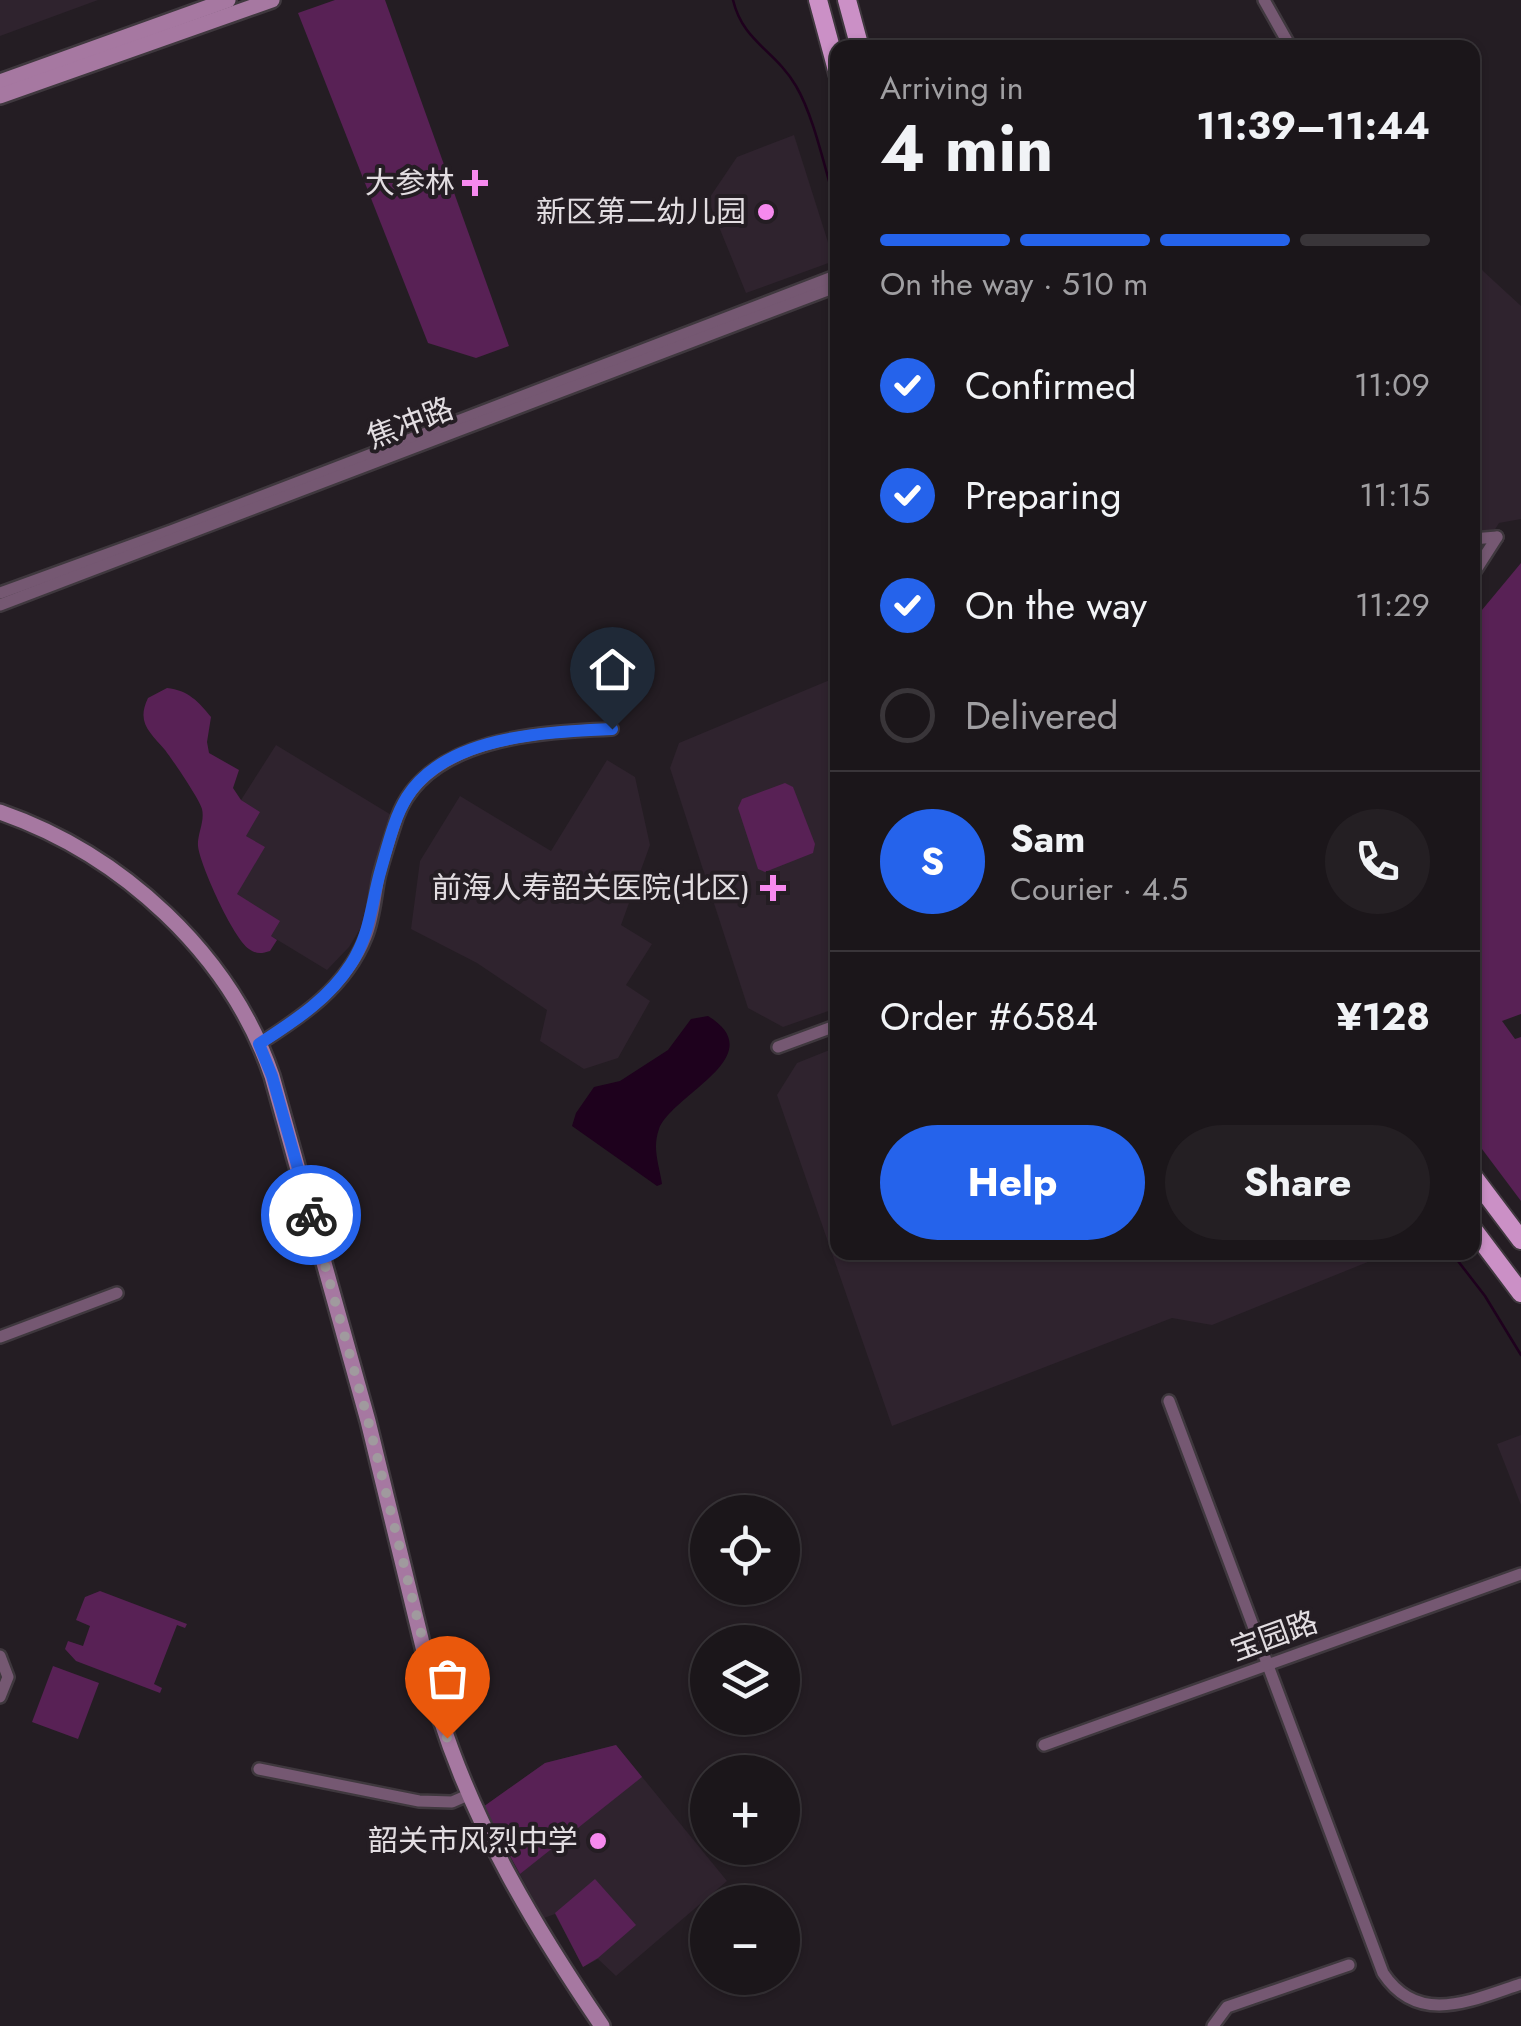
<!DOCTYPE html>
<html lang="en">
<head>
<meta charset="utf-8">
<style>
	:root { --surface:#1b161a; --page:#241f23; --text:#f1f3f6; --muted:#a09fa2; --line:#393539; --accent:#2563eb }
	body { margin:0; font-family:Jost,"Noto Sans SC",sans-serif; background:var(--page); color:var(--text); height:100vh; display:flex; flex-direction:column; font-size:38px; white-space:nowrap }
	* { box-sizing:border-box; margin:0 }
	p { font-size:32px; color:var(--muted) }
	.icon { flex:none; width:55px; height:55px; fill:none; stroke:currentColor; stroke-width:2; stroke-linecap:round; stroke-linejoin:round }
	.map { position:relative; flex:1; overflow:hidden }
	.sheet { position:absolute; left:830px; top:40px; width:650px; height:1220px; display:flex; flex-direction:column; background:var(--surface); border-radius:20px; box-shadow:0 2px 8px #0004,0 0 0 2px var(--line) }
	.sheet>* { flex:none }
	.tools { position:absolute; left:690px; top:1495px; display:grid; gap:20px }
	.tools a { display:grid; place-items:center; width:110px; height:110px; border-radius:50%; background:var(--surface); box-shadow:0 2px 8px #0004,0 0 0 2px var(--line); font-size:50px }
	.pin { position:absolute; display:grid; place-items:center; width:85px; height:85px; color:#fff; margin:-102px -42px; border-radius:50% 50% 50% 0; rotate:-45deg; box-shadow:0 0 10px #0007 }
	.pin .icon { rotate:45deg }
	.courier { position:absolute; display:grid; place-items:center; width:100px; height:100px; margin:-50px; border:8px solid #2563eb; border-radius:50%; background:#fff; color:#222; box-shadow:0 2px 12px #0007 }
	.head em { font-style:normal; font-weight:700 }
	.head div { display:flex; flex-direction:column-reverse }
	.head { display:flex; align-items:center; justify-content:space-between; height:170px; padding:0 50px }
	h1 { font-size:65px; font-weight:700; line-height:75px }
	.bar { display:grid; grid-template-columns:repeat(4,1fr); gap:15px 10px; align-content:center; height:120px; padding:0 50px }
	.bar i { height:12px; border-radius:8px; background:var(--line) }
	.bar .on { background:var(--accent) }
	.bar p { grid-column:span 4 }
	.line { display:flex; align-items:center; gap:25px; padding:0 50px; border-top:2px solid var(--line) }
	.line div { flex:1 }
	.round { display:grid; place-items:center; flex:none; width:105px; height:105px; border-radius:52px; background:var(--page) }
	ol { padding:0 50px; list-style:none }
	li { display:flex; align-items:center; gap:30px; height:110px }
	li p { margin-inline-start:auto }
	li .icon { padding:10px; border-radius:50%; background:var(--accent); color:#fff; stroke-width:4 }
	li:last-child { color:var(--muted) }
	li i { width:55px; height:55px; border:5px solid var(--line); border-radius:50% }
	.cta { display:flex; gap:20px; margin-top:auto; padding:20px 50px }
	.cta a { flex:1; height:115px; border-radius:60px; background:var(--accent); color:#fff; font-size:40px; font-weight:700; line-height:115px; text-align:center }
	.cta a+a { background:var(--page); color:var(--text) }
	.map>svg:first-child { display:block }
	.built { fill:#2f232e }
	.green { fill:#582155 }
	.water { fill:#1e011d }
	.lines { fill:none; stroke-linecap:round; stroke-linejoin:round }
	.stream { stroke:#1e011d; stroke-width:2.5 }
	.minor-casing { stroke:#3f383e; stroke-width:16 }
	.secondary-casing { stroke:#3f383e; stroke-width:20 }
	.primary-casing { stroke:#3f383e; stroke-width:22 }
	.minor { stroke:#755872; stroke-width:11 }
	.secondary { stroke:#a678a1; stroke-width:15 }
	.primary { stroke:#cb90c6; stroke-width:18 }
	.done { stroke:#a09a9e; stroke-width:10; stroke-dasharray:0 18 }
	.route { stroke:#2563eb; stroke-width:12 }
	.poi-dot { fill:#f689ee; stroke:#241d23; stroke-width:4 }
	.labels { text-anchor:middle; stroke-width:8; stroke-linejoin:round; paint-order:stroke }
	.poi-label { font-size:30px; fill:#e2dde1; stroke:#241d23; text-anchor:end }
	.street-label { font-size:30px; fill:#e2dde1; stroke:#241d23 }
</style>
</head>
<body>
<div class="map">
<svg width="1521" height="2026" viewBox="0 0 1521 2026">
	<rect width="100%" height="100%" fill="#241d23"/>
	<g class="built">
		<polygon points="0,0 98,0 0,36"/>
		<polygon points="794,135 834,261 746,293 708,200 737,157"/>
		<polygon points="1472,251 1483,271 1521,306 1521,519 1499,523 1473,564"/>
		<polygon points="837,677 837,1008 783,1027 748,1008 670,768 679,743"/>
		<polygon points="276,745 393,816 374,875 368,916 349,947 327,970 271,936 236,894 264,848 246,836 241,800"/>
		<polygon points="607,760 635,777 650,845 621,925 652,944 626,985 650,1001 618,1058 584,1069 540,1041 547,1010 477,963 411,929 420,861 460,796 551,851"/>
		<polygon points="837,1047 838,1252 1390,1253 1212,1325 1172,1318 892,1426 777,1095 797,1063"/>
		<polygon points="1521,1435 1521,1505 1497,1444"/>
		<polygon points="616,1745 727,1881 616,1976 598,1959 583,1967 555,1914 544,1918 483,1807 545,1763"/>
	</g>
	<g class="green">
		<polygon points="335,0 385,0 509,346 476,358 428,343 298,13"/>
		<polygon points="1521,563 1521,1014 1502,1021 1515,1039 1521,1037 1521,1201 1473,1137 1472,622"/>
		<path d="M167,688C188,690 199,702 211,717L207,742L209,753L239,770L233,788L241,800L260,812L246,836L265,847L237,894L280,921L271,936L277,940L270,951C261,954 256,954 249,949C233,938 200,865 198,846C197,834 205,822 202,809C200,800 172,759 165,750C150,732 136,723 148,698Z"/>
		<polygon points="785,783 793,787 815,844 813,853 765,872 758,869 738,808 742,799"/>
		<polygon points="100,1591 187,1624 185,1628 177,1625 154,1684 162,1688 160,1693 76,1661 65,1649 68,1641 83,1646 90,1626 76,1620 85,1597"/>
		<polygon points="53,1666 99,1683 78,1739 32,1722"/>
		<polygon points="616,1745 642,1777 520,1874 483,1807 545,1763"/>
		<polygon points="595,1879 636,1925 598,1958 583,1967 555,1913"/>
	</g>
	<path class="water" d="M708,1016C773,1056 672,1094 659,1129C652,1149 659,1164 662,1184L657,1186L572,1126L576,1113L594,1087L620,1081L668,1050L691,1019Z"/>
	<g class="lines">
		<g class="stream">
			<path d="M733,0C743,42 775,50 796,86C815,118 826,175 838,212"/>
			<polyline points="1451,1252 1485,1296 1521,1355"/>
		</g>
		<g class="minor-casing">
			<g id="minor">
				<polyline points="1264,0 1291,48"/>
				<polyline points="1472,539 1497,537"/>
				<polyline points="1472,576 1497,537"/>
				<polyline points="0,593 171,531 838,275"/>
				<polyline points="0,605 838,286"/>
				<path d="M259,1044C303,1016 346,987 366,937C374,918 375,897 379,877C384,857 391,837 397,818C426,737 541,732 612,729"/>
				<polyline points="778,1047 838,1025"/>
				<polyline points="0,1337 117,1293"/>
				<path d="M1169,1401L1383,1973C1418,2026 1470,2001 1521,1984"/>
				<polyline points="0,1656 8,1677 0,1697"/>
				<polyline points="1044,1745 1521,1574"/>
				<polyline points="259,1769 419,1801 452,1802 468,1795"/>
				<polyline points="1213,2026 1227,2007 1349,1965"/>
			</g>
		</g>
		<g class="secondary-casing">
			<g id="secondary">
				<polyline points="0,82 228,0"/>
				<polyline points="0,96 272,0"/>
				<path d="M0,812C121,854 230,953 272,1076L368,1421L440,1717C476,1829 536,1929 602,2026"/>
			</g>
		</g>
		<g class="primary-casing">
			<g id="primary">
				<polyline points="818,0 838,74"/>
				<polyline points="847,0 860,48"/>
				<polyline points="1472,1175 1521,1240"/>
				<polyline points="1472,1228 1521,1293"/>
			</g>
		</g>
		<use href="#minor" class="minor"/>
		<use href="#secondary" class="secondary"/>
		<use href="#primary" class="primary"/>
	</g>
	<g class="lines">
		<polyline class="done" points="311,1215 368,1420 447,1738"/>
		<path class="route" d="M311,1215L272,1076L259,1044C294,1021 328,1000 351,964C371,933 371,903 381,869C388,845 394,818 407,797C446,735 548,732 612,729"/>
	</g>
	<g class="poi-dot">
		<path d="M470 168h10v10h10v10h-10v10h-10v-10h-10v-10h10z"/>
		<circle cx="766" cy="212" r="10"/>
		<path d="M768 873h10v10h10v10h-10v10h-10v-10h-10v-10h10z"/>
		<circle cx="598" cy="1841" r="10"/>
	</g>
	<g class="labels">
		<g class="poi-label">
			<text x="455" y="193">大参林</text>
			<text x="746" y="222">新区第二幼儿园</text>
			<text x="750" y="898">前海人寿韶关医院(北区)</text>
			<text x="578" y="1851">韶关市风烈中学</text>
		</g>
		<g class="street-label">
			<text transform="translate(410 423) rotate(-21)" y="10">焦冲路</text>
			<text transform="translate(1274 1636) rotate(-20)" y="10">宝园路</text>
		</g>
	</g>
</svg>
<div class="tools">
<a><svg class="icon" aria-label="locate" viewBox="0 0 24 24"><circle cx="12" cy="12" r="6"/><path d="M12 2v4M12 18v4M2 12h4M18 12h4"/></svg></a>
<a><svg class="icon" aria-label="layers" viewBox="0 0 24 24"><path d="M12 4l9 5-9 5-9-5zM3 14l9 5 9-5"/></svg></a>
<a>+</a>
<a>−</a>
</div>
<div class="pin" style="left:447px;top:1738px;background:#ea580c"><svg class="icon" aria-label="bag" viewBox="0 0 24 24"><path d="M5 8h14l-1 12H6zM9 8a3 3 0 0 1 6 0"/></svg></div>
<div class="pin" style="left:612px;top:729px;background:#1f2937"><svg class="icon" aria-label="home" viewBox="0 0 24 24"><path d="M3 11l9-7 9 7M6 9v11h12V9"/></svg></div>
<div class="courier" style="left:311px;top:1215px"><svg class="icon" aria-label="bike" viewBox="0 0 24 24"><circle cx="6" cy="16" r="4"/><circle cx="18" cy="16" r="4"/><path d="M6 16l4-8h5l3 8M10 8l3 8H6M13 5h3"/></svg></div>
<section class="sheet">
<div class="head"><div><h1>4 min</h1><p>Arriving in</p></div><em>11:39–11:44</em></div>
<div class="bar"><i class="on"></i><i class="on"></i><i class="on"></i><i></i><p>On the way · 510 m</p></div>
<ol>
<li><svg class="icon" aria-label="check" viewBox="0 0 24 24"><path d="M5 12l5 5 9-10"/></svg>Confirmed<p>11:09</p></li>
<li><svg class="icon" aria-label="check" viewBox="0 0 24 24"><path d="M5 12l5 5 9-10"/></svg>Preparing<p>11:15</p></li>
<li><svg class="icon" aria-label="check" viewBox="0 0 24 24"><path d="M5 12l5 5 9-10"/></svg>On the way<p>11:29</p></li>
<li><i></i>Delivered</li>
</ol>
<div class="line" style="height:180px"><b class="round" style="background:var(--accent);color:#fff">S</b><div><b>Sam</b><p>Courier · 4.5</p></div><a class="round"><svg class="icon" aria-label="phone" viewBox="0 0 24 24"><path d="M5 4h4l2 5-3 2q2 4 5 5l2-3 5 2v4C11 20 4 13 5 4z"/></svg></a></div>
<div class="line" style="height:130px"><div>Order #6584</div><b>¥128</b></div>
<div class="cta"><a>Help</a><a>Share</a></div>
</section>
</div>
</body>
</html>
